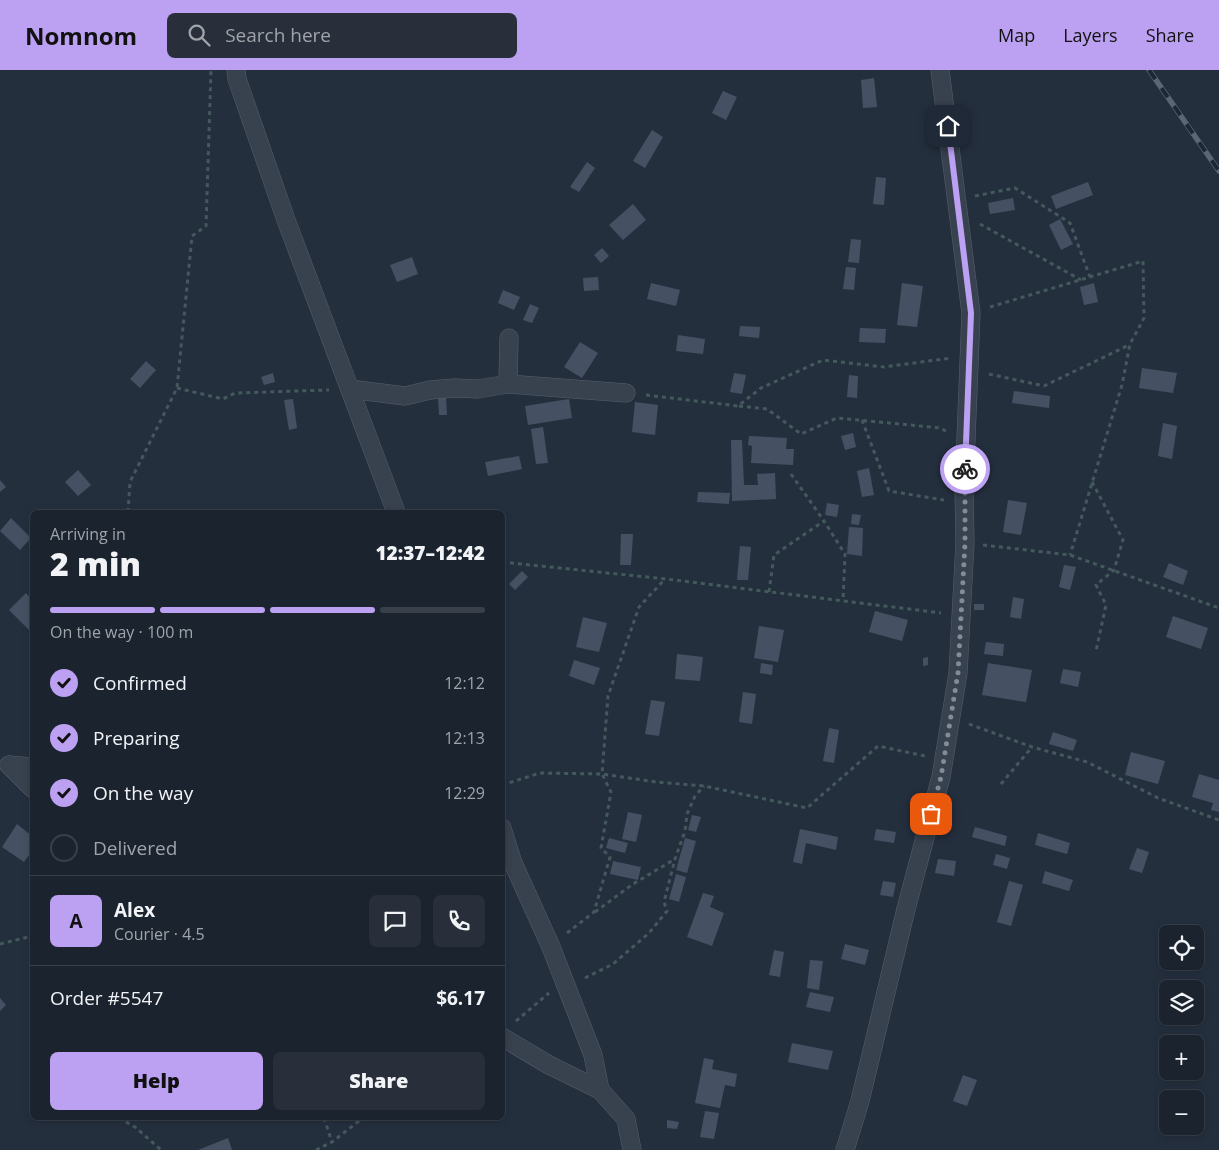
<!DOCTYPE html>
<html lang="en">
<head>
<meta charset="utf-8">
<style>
	:root { --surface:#1b232e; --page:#282f3a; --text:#f1f3f6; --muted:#a0a4aa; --line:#39404a; --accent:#bca0f2 }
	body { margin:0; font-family:"Open Sans",sans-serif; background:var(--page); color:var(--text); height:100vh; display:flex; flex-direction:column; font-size:19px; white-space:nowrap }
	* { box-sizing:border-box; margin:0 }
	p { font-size:16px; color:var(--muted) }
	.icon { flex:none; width:28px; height:28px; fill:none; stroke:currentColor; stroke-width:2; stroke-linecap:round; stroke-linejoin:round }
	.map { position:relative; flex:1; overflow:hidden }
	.panel { position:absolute; left:30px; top:440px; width:475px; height:610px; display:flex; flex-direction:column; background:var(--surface); border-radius:8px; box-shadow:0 2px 8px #0003,0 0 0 1px var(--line) }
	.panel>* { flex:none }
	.controls { position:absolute; left:1159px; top:855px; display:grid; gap:10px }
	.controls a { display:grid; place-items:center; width:45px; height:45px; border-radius:8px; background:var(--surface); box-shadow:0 2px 8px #0003,0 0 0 1px var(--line); font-size:25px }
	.pin { position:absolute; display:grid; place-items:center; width:42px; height:42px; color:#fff; margin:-21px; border-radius:10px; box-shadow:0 2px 8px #0006 }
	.courier { position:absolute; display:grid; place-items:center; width:50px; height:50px; margin:-25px; border:4px solid #bca0f2; border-radius:50%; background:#fff; color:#222; box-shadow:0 1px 6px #0007 }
	.headline em { font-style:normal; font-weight:800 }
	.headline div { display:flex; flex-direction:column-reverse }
	.headline { display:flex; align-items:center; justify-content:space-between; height:85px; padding:0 20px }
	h1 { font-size:32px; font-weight:800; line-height:38px }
	.bar { display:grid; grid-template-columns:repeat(4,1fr); gap:8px 5px; align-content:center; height:60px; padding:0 20px }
	.bar i { height:6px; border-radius:4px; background:var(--line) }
	.bar .selected { background:var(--accent) }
	.bar p { grid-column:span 4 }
	.line { display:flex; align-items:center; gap:12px; padding:0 20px; border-top:1px solid var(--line) }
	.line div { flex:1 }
	.round { display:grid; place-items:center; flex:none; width:52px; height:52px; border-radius:8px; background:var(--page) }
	ol { padding:0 20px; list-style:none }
	li { display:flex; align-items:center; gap:15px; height:55px }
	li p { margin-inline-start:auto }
	li .icon { padding:5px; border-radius:50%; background:var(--accent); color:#111; stroke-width:4 }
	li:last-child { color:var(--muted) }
	li i { width:28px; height:28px; border:2px solid var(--line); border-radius:50% }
	.cta { display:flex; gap:10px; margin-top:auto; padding:10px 20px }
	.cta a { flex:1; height:58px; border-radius:8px; background:var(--accent); color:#111; font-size:20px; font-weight:800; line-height:58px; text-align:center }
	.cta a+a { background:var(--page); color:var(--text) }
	header { display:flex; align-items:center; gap:30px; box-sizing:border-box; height:70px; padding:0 25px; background:var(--accent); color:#111 }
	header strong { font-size:24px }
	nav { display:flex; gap:28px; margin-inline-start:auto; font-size:18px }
	.search { width:350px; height:45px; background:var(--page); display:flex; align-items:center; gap:12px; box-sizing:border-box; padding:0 18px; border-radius:8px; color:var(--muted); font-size:19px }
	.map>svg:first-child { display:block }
	.building { fill:#455162 }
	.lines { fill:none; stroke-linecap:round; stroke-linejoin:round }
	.minor-casing { stroke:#565f6c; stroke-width:19 }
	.path { stroke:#44595c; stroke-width:3; stroke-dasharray:4 4; stroke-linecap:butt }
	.minor { stroke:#38414e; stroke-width:18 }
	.rail-casing { stroke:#5a6575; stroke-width:5.5 }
	.rail { stroke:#1d2633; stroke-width:4; stroke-dasharray:11; stroke-linecap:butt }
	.done { stroke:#828b98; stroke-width:5; stroke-dasharray:0 9 }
	.route { stroke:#bca0f2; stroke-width:6 }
</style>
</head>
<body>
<header>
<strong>Nomnom</strong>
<div class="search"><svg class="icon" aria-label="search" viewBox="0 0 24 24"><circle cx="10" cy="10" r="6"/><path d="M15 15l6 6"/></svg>Search here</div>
<nav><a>Map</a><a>Layers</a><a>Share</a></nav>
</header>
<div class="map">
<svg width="1219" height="1080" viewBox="0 0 1219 1080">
	<rect width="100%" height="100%" fill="#242f3e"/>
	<g class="building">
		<polygon points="874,8 877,37 863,38 861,10"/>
		<polygon points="723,21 737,27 726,50 712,43"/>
		<polygon points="652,60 663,67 645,98 633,91"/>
		<polygon points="587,92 595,98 579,122 570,117"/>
		<polygon points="876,107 886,108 884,135 873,134"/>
		<polygon points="1088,112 1093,125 1056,139 1051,126"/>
		<polygon points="1013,128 1015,140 990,144 988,133"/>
		<polygon points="633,134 646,150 623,170 609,155"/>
		<polygon points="1060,149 1073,174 1061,180 1049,155"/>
		<polygon points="851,169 861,170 859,193 848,192"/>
		<polygon points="602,178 609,186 601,193 594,185"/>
		<polygon points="412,187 418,204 397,212 390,195"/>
		<polygon points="846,197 856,198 854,220 843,219"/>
		<polygon points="598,207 599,220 584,221 583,208"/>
		<polygon points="651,213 680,220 676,236 647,229"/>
		<polygon points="902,213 923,216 917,257 897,255"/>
		<polygon points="1094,213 1098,232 1084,235 1080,217"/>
		<polygon points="503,220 520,227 514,240 498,233"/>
		<polygon points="530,234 539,238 532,253 523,250"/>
		<polygon points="740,256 760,257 759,268 739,266"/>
		<polygon points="860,258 886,259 885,273 859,272"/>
		<polygon points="678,265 705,269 703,284 676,281"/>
		<polygon points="580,272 598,283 582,308 564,297"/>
		<polygon points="146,291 156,300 140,318 130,309"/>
		<polygon points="1142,298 1177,303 1173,323 1139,318"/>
		<polygon points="273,303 275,312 264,315 261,307"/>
		<polygon points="734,303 746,305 742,324 730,322"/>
		<polygon points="849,305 858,306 857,328 847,327"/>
		<polygon points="1014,321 1050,326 1049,338 1012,333"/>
		<polygon points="446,325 447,345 439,345 438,326"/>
		<polygon points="293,329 297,358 289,360 284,330"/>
		<polygon points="569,329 572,348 528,355 525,336"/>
		<polygon points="635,332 658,335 655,365 632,362"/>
		<polygon points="1163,353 1177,356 1172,389 1158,386"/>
		<polygon points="543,357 548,393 536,394 531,359"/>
		<polygon points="853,363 856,377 845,380 841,366"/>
		<polygon points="749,366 787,368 786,379 794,379 793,395 751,393 752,376 748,375"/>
		<polygon points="731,370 742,370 744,415 758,415 757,404 775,403 776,429 732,431"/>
		<polygon points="519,386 522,399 488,406 485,392"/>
		<polygon points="869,398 874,425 862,427 857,401"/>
		<polygon points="78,400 91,415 78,426 65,412"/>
		<polygon points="0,410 6,417 0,422"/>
		<polygon points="698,422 730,423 729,434 697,432"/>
		<polygon points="1008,430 1027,433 1021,465 1003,462"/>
		<polygon points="827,433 839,435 837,447 825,445"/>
		<polygon points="852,444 861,445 859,455 851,454"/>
		<polygon points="11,448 31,468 20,480 0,461"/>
		<polygon points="849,457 863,458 862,486 847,484"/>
		<polygon points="621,464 633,464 631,495 620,495"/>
		<polygon points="740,476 751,477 748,510 737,510"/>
		<polygon points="1169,493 1188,501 1183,515 1163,507"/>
		<polygon points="1064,495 1076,497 1070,520 1059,517"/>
		<polygon points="522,501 528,507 515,520 509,514"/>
		<polygon points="26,523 32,530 32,557 29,560 9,540"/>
		<polygon points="1013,527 1024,529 1021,549 1010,547"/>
		<rect x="974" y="534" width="10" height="6"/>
		<polygon points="875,541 908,550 902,571 869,562"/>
		<polygon points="1173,546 1208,558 1201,579 1166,567"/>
		<polygon points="583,547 607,553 599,582 576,577"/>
		<polygon points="759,556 784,560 778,592 754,588"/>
		<polygon points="986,572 1004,574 1003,586 984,584"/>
		<polygon points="677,584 703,587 700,611 675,609"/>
		<polygon points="928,587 928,595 923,596 923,588"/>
		<polygon points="574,590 600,598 594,615 569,606"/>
		<polygon points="761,593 773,595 772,605 760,603"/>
		<polygon points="988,593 1032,600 1026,632 982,625"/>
		<polygon points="1063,599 1081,602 1078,617 1060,613"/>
		<polygon points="743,622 756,624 752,654 739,652"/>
		<polygon points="651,630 665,632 659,666 645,664"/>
		<polygon points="829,658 839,660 834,693 823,691"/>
		<polygon points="1053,662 1077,670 1073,681 1049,674"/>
		<polygon points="1131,682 1165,691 1158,714 1125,705"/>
		<polygon points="1199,704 1219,710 1219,742 1211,740 1213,733 1192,727"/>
		<polygon points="628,742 642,745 636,772 622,769"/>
		<polygon points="692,745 701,747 696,762 688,760"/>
		<polygon points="17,754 32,766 32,781 24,792 2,777"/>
		<polygon points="975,757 1007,766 1005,776 972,767"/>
		<polygon points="800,759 838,767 836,780 806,773 802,794 793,792"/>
		<polygon points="876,759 896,762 894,773 874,770"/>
		<polygon points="1038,763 1070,773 1067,784 1035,775"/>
		<polygon points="609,768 628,773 625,783 606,778"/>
		<polygon points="685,768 696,771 687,803 676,800"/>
		<polygon points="1137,778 1149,782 1142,803 1129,799"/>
		<polygon points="996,784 1010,788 1007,799 993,795"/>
		<polygon points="938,789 956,791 954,806 935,803"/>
		<polygon points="613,791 641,797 638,810 610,804"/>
		<polygon points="1045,801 1073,810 1069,821 1042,813"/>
		<polygon points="676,804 686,807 679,832 669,829"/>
		<polygon points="883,811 896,813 893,827 880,825"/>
		<polygon points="1009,811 1023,815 1011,856 997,852"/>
		<polygon points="703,823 714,826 710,837 724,843 712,876 687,867"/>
		<polygon points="845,874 869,880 865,895 841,889"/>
		<polygon points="774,880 784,882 780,907 769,905"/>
		<polygon points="810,890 823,891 819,920 807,918"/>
		<polygon points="810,922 834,927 830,942 806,937"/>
		<polygon points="0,928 6,935 0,941"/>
		<polygon points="792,973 833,981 828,1000 788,992"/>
		<polygon points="704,988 714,990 712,999 737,1004 735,1017 725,1015 720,1038 695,1033"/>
		<polygon points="963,1005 977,1010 967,1036 953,1031"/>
		<polygon points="705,1041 719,1043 714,1069 700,1067"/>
		<polygon points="667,1050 679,1052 677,1059 667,1058"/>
		<polygon points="228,1068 232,1080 198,1080"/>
	</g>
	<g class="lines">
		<g class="minor-casing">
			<g id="minor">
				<polyline points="236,0 237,9 286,150 396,442"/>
				<polyline points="508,314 509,268"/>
				<polyline points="350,319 405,326 430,320 455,318 478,319 508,314 626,323"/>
				<polyline points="9,695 32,718"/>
				<polyline points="9,695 32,697"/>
				<polyline points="502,758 513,793 551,877 593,985 600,1020 626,1049 632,1080"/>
				<polyline points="502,967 549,995 600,1020"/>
				<polyline points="845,1080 860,1031 906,839 941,707 958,603 965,473 964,419 971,243 940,0"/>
			</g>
		</g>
		<g class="path">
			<polyline points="975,126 1015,118 1070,153 1090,207"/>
			<polyline points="980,154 1081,210"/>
			<polyline points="990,237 1143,191 1144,248 1130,274 1122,315 1070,485"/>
			<polyline points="989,304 1044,316 1129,275"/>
			<polyline points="177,318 223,329 235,323 329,320"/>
			<polyline points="646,325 738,336 761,318 823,290 884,297 951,288"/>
			<polyline points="739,336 767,339 801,364 837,348 941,358 947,362"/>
			<polyline points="862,350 889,421 944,430"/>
			<polyline points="791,404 824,451"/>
			<polyline points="1092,412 1123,470 1114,500 1096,515 1106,535 1096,581"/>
			<polyline points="128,442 130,412 177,318 192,166 206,156 211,0"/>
			<polyline points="983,475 1070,485 1219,538"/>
			<polyline points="502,492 666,509 941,543"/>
			<polyline points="769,522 774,485 824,451 845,484 843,531"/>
			<polyline points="969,654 1032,677 1087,692 1158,728 1219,750"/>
			<polyline points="1001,714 1032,677"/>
			<polyline points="502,715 540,703 602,704 656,712 704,716 807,738 878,676 925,686"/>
			<polyline points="595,842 633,814 675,789"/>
			<polyline points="567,863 594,842 610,787 601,778 611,722 602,704 608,626 639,537 665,509"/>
			<polyline points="0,874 32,866"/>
			<polyline points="585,908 613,894 649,863 667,841 664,832 675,789 685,761 687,744 695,726 704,716"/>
			<polyline points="516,951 549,923"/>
			<polyline points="119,1048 135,1057 161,1080"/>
			<polyline points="324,1048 332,1072"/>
			<polyline points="316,1080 332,1072 359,1051 368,1048"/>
		</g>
		<use href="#minor" class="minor"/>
		<g class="rail-casing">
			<polyline id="rail" points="1149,0 1219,101"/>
		</g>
		<use href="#rail" class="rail"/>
	</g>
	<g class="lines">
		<polyline class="done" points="931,744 941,707 958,603 965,473 965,399"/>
		<polyline class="route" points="948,56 971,243 965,399"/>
	</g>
</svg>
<div class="controls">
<a><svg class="icon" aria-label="locate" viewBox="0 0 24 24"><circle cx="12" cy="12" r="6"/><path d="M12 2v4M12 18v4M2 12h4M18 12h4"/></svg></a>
<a><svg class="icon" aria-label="layers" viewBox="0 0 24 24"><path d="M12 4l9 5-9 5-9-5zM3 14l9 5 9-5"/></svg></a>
<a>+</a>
<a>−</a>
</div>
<div class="pin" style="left:931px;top:744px;background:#ea580c"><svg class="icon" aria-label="bag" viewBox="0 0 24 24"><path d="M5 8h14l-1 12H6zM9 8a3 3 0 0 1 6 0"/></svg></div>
<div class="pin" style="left:948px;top:56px;background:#1f2937"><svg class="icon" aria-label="home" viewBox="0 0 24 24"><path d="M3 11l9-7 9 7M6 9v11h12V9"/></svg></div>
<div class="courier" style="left:965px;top:399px"><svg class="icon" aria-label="bike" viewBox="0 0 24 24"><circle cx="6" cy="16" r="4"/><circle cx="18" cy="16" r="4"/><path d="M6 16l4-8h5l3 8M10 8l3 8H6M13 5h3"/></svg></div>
<section class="panel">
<div class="headline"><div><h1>2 min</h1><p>Arriving in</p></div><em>12:37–12:42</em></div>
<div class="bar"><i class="selected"></i><i class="selected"></i><i class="selected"></i><i></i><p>On the way · 100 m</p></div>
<ol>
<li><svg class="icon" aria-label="check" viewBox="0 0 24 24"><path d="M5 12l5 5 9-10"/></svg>Confirmed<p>12:12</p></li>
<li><svg class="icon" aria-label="check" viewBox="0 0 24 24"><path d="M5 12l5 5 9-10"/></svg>Preparing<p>12:13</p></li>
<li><svg class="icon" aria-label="check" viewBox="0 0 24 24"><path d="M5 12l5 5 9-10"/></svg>On the way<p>12:29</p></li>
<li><i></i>Delivered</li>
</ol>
<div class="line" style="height:90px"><b class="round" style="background:var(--accent);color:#111">A</b><div><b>Alex</b><p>Courier · 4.5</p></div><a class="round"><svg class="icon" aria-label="chat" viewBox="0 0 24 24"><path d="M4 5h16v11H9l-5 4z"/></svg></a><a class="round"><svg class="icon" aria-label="phone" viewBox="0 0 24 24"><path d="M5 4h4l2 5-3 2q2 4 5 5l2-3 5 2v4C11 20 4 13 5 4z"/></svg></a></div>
<div class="line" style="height:65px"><div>Order #5547</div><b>$6.17</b></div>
<div class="cta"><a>Help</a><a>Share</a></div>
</section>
</div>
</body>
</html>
